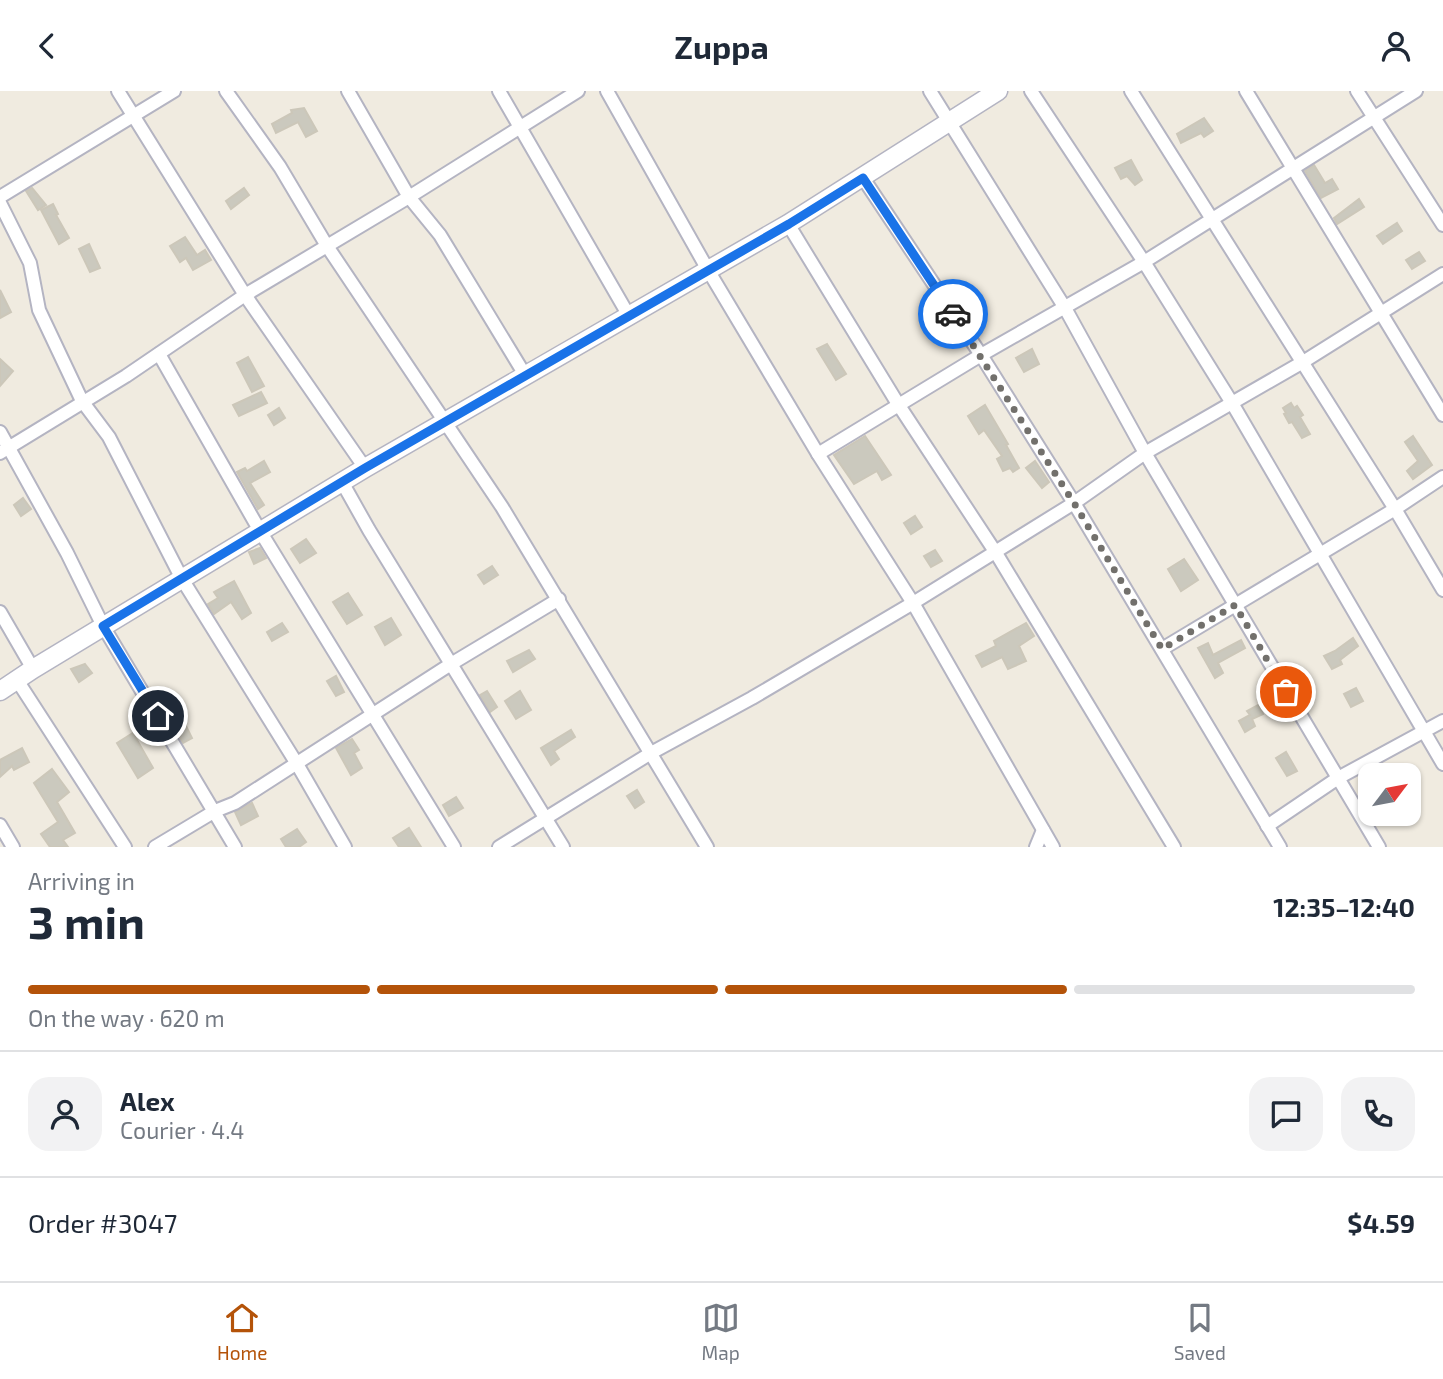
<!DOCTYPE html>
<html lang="en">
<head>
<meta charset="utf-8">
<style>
	:root { --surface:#fff; --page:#f2f2f3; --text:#1f2937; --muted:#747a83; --line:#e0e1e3; --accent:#b45309 }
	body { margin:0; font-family:"Exo 2",sans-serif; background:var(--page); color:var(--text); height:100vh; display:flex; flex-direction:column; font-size:26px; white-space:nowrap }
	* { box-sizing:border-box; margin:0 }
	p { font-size:23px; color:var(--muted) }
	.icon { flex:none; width:38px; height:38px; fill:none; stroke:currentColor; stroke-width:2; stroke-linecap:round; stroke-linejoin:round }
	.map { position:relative; height:756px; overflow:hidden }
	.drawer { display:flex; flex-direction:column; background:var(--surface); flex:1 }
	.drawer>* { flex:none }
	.needle { width:46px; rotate:58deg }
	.tools { position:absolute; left:1358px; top:672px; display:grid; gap:14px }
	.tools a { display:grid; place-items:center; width:63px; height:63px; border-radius:14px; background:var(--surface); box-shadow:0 2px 5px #0004; font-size:35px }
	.pin { position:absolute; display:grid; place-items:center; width:60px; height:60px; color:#fff; margin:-30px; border:4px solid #fff; border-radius:50%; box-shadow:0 2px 7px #0007 }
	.courier { position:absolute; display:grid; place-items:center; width:70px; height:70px; margin:-35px; border:5px solid #1a73e8; border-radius:50%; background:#fff; color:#222; box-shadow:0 2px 9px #0007 }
	.summary em { font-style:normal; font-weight:700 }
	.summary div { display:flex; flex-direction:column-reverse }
	.summary { display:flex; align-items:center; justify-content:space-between; height:119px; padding:0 28px }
	h1 { font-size:46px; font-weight:700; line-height:52px }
	.bar { display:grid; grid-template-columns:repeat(4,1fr); gap:10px 7px; align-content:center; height:84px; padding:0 28px }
	.bar i { height:9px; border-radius:5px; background:var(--line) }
	.bar .active { background:var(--accent) }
	.bar p { grid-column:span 4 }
	.line { display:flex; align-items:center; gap:18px; padding:0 28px; border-top:2px solid var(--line) }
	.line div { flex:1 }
	.round { display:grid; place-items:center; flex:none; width:74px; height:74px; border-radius:21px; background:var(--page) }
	header { display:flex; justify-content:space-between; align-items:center; height:91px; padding:0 28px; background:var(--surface); font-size:32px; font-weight:700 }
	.tabs { display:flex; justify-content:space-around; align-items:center; height:98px; border-top:2px solid var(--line); background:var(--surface); font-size:19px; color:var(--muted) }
	.tabs a { display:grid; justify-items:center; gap:4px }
	.tabs .active { color:var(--accent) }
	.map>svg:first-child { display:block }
	.building { fill:#cbc9be; stroke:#ccc7b9; stroke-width:2 }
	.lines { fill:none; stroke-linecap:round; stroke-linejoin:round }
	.street-casing { stroke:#b4b4c2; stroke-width:16 }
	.secondary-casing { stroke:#b4b4c2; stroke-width:21 }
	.street { stroke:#fff; stroke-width:12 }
	.secondary { stroke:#fff; stroke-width:18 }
	.done { stroke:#72706c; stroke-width:7; stroke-dasharray:0 12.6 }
	.route { stroke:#1a73e8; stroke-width:9 }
</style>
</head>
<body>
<header><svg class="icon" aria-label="back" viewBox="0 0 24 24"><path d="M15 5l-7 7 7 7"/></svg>Zuppa<svg class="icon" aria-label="person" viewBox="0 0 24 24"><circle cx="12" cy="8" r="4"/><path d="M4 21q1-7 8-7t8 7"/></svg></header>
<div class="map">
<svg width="1443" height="756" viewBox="0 0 1443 756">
	<rect width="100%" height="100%" fill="#f0ebe0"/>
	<g class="building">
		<polygon points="304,17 317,40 306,46 298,31 276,42 272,33 292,22 291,19"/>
		<polygon points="1204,27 1213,40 1204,46 1201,42 1181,52 1177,43"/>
		<polygon points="1131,69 1142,89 1135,94 1127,85 1121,88 1115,77"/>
		<polygon points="1314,74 1325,92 1332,88 1338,98 1321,107 1305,80"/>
		<polygon points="32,97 46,114 38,119 26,100"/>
		<polygon points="244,97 249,104 231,118 226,110"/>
		<polygon points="1359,108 1364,116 1337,133 1334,127"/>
		<polygon points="53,113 58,123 56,124 69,147 59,153 41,119"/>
		<polygon points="1397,132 1402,140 1383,153 1377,145"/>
		<polygon points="185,146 197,164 205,159 211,169 193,179 186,167 180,171 170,155"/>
		<polygon points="89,153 100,177 90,181 79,158"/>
		<polygon points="1419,161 1425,170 1412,178 1406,169"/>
		<polygon points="0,199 11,221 0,227"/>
		<polygon points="827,253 846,283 836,289 817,258"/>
		<polygon points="1032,258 1039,273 1024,281 1016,267"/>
		<polygon points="248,266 264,295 252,301 237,272"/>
		<polygon points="0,268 13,280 0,295"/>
		<polygon points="261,301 267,312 239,325 233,314"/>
		<polygon points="1291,312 1294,317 1297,315 1303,324 1300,326 1310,343 1302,347 1292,331 1289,332 1284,323 1286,322 1283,317"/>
		<polygon points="985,314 1008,353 1006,354 1019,377 1013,381 1010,377 1003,380 997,368 1002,365 984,339 979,343 968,325"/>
		<polygon points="279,317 285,327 274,334 268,324"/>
		<polygon points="865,345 891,384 882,389 877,380 854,393 834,364"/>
		<polygon points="1413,345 1432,374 1413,388 1407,380 1418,370 1405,351"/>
		<polygon points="264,370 270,381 250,392 264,414 258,418 237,381 245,377 247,380"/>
		<polygon points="1035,370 1049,391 1042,397 1026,377"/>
		<polygon points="23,407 31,418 21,425 14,414"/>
		<polygon points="915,425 922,436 911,443 904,432"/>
		<polygon points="306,448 316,462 300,472 291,458"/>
		<polygon points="260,457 266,467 254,473 249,461"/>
		<polygon points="935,459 942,470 931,476 924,465"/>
		<polygon points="1184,468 1198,489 1181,500 1168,478"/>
		<polygon points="492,475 498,484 484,493 478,484"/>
		<polygon points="234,490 251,522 242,528 231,511 214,523 208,513 218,507 214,501"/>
		<polygon points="348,502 362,524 347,533 333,511"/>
		<polygon points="391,527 401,544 385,554 375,536"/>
		<polygon points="282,532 288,541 272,550 267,541"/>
		<polygon points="1026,532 1034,545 1019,555 1026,570 1008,578 1002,566 982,576 976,565 996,555 994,550"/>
		<polygon points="1353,547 1358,555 1340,569 1342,573 1332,578 1324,565 1335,560"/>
		<polygon points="1241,549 1245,557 1218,572 1223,582 1215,587 1198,557 1208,552 1213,564"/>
		<polygon points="529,559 535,568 513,581 507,570"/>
		<polygon points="85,573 92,582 79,591 71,578"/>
		<polygon points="336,585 344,601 336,605 327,590"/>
		<polygon points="1356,597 1363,610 1351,616 1344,603"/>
		<polygon points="487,600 497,616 490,621 480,604"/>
		<polygon points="520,600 531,619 516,628 505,610"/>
		<polygon points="1258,614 1263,623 1252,628 1255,635 1245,641 1239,630 1250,624 1247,620"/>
		<polygon points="179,621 192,647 183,652 168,627"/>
		<polygon points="571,639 575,646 554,660 559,668 551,674 541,657"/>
		<polygon points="133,642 153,677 138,687 117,652"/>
		<polygon points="352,648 359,659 354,662 362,677 351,684 336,657"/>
		<polygon points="22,657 29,671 14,679 12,675 0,686 0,669"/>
		<polygon points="1286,661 1297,680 1287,685 1276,667"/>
		<polygon points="52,678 69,701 57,711 75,742 63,749 68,756 50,756 41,743 58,731 34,692"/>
		<polygon points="637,699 644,711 635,717 627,705"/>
		<polygon points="456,706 463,717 449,725 443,714"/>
		<polygon points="252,712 258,725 241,734 235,721"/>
		<polygon points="409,737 421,756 399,756 393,747"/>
		<polygon points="297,738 306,751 299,756 286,756 281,748"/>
	</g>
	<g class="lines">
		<g class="street-casing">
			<g id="street">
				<polyline points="118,0 245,204 365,377"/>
				<polyline points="226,0 280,76 327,155 502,416 707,756"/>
				<polyline points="348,0 409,106 440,144 525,284"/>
				<polyline points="499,0 629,225"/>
				<polyline points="607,0 708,179 818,363 913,512 1053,756"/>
				<polyline points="930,0 1065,217 1145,362 1379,756"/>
				<polyline points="1031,0 1144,171 1232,312 1443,673"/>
				<polyline points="1131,0 1395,418 1443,499"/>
				<polyline points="1246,0 1443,324"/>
				<polyline points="1357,0 1443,134"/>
				<polyline points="863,87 981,264 1074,412 1280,756"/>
				<polyline points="0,106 174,0"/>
				<polyline points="0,112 30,172 39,219 82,310 109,346 182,488 297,673 345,756"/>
				<polyline points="788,133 898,313 996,462 1174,756"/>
				<polyline points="159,263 260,440 454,756"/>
				<polyline points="0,341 67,462 103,535 235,756"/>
				<polyline points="0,362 126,285 245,204 409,106 578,0"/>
				<polyline points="818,363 981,264 1144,171 1416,0"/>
				<polyline points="342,391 369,439 563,756"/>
				<polyline points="0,521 33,578"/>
				<polyline points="1162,558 1395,418 1443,386"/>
				<polyline points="17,589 125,756"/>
				<polyline points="0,734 13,756"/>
				<polyline points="1267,735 1338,687 1443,630"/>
				<polyline points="155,756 215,720 235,712 451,573 559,508"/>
				<polyline points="499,756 651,662 752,607 913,512 1074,412 1145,362 1303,271 1443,183"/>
				<polyline points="1036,756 1043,739"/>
			</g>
		</g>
		<g class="secondary-casing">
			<polyline id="secondary" points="0,600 33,578 365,377 788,133 998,0"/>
		</g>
		<use href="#street" class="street"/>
		<use href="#secondary" class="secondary"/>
	</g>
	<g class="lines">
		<polyline class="done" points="953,223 1074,412 1162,558 1235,514 1286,601"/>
		<polyline class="route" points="158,625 103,535 365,377 789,133 863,87 953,223"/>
	</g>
</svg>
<div class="tools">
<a><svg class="needle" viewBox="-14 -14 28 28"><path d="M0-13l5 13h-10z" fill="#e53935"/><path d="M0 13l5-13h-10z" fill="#747a83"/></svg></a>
</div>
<div class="pin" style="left:1286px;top:601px;background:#ea580c"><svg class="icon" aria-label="bag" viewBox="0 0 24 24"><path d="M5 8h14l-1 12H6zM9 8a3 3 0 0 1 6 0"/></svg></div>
<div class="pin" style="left:158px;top:625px;background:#1f2937"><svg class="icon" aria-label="home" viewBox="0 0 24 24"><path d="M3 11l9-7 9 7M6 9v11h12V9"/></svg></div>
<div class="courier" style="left:953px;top:223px"><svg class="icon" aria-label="car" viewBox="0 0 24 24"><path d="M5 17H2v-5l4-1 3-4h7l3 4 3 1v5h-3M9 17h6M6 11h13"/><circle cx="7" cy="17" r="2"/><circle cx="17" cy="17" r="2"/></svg></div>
</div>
<section class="drawer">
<div class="summary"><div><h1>3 min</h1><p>Arriving in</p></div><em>12:35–12:40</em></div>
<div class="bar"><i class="active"></i><i class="active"></i><i class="active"></i><i></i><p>On the way · 620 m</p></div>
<div class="line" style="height:126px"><a class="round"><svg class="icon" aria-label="person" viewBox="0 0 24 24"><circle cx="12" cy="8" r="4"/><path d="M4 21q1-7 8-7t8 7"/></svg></a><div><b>Alex</b><p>Courier · 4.4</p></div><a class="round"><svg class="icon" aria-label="chat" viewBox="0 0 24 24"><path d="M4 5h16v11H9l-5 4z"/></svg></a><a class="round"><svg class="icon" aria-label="phone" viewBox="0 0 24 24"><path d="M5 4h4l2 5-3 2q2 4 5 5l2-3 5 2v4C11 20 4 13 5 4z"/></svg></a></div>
<div class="line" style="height:91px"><div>Order #3047</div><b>$4.59</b></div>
</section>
<nav class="tabs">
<a class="active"><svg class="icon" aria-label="home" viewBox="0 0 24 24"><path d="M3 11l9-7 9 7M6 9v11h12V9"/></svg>Home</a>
<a><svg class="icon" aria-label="map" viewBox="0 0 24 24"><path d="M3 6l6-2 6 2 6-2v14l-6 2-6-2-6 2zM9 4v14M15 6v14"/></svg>Map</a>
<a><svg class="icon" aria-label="saved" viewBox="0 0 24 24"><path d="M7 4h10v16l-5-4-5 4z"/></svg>Saved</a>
</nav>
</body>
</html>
